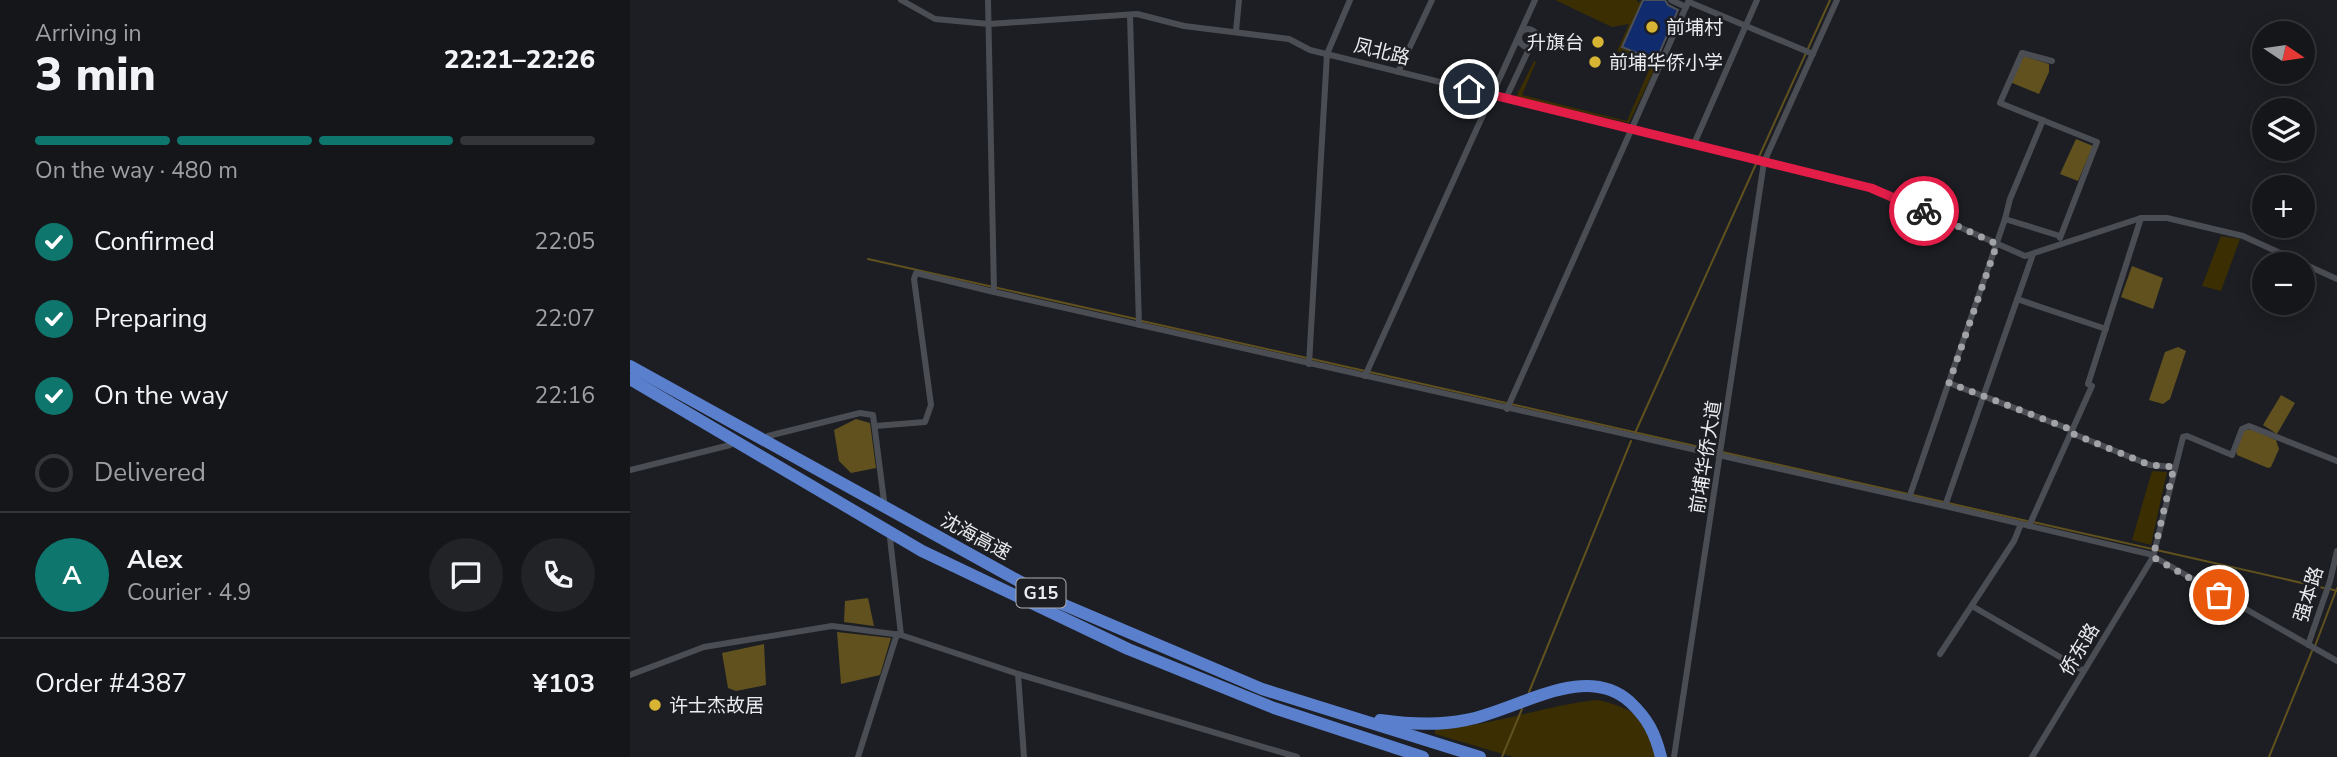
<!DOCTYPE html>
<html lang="en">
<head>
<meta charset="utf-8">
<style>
	:root { --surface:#15161a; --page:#222327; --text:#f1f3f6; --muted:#9d9fa2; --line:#343539; --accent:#0f766e }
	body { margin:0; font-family:"Nunito Sans","Noto Sans SC",sans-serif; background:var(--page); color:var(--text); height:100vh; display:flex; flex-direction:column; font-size:26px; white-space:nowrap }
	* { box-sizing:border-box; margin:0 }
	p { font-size:23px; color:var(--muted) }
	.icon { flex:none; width:38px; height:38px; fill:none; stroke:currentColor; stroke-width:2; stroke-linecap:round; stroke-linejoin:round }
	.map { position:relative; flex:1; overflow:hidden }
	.sheet { display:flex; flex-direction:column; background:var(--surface); width:630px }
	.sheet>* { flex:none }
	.needle { width:46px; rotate:103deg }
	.buttons { position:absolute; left:1622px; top:21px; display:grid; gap:14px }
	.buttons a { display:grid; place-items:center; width:63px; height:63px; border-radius:50%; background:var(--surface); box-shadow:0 4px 18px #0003,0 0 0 2px var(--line); font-size:35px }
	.pin { position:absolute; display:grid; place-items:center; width:60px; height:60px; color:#fff; margin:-30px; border:4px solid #fff; border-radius:50%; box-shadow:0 2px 7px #0007 }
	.courier { position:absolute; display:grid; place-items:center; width:70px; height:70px; margin:-35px; border:5px solid #e11d48; border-radius:50%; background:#fff; color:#222; box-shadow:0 2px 9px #0007 }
	.summary em { font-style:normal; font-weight:800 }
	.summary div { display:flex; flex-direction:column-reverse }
	.summary { display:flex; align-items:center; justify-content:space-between; height:119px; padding:0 35px }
	h1 { font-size:46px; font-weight:800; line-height:52px }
	.bar { display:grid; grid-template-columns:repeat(4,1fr); gap:10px 7px; align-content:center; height:84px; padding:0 35px }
	.bar i { height:9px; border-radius:5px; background:var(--line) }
	.bar .selected { background:var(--accent) }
	.bar p { grid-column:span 4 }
	.line { display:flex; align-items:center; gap:18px; padding:0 35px; border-top:2px solid var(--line) }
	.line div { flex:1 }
	.round { display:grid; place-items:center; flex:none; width:74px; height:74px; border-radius:37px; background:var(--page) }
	ol { padding:0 35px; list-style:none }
	li { display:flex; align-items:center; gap:21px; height:77px }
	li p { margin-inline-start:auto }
	li .icon { padding:7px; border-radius:50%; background:var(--accent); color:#fff; stroke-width:4 }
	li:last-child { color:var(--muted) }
	li i { width:38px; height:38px; border:4px solid var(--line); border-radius:50% }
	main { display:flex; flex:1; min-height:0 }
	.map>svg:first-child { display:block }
	.green { fill:#3a2e02 }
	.water { fill:#60511e }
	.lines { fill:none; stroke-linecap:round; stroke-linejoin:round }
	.stream { stroke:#60511e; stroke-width:2 }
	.building { fill:#102c6e; stroke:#4c4f55; stroke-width:2 }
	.minor { stroke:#4a4d53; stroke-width:6 }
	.motorway { stroke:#5a7fcd; stroke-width:12 }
	.done { stroke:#a1a3a7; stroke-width:7; stroke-dasharray:0 12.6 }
	.route { stroke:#e11d48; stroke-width:9 }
	.poi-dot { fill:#d7b434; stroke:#1c1e23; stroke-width:2.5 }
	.labels { text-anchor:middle; stroke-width:5; stroke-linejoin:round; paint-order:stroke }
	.shield { fill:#1c1e23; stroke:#acaeb1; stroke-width:2 }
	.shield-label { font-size:18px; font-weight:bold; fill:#e9ebee }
	.poi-label { font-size:19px; fill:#e9ebee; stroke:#1c1e23; text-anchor:start }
	.street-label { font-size:19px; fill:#e9ebee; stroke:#1c1e23 }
</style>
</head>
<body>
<main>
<section class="sheet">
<div class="summary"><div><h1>3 min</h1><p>Arriving in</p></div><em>22:21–22:26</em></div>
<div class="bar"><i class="selected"></i><i class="selected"></i><i class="selected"></i><i></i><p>On the way · 480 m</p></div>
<ol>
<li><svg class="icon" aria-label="check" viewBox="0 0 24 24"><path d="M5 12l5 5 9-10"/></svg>Confirmed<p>22:05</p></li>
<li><svg class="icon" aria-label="check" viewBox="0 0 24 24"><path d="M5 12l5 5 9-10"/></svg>Preparing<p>22:07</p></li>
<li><svg class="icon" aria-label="check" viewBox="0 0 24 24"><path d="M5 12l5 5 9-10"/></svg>On the way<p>22:16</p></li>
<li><i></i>Delivered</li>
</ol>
<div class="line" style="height:126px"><b class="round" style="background:var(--accent);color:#fff">A</b><div><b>Alex</b><p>Courier · 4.9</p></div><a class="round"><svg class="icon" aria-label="chat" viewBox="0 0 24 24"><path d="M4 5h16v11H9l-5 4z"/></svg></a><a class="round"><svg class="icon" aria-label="phone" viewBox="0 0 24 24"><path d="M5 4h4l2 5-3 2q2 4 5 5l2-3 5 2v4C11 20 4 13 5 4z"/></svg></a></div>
<div class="line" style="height:91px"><div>Order #4387</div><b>¥103</b></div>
</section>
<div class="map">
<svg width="1707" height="757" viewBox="0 0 1707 757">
	<rect width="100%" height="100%" fill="#1c1e23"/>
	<g class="green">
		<polygon points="925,0 1007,0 1008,3 1013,0 992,47 1028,62 999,123 886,97 904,61 906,62 892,95 997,121 1021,65 987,51 999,24 982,27"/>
		<polygon points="1591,236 1610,239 1591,291 1572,286"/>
		<polygon points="1522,471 1537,472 1521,545 1502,540"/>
		<path d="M968,700C1003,708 1020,718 1026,757H883L805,734V728C861,728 912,705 968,700Z"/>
	</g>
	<g class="water">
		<polygon points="1394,56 1419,64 1419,72 1409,94 1380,82"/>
		<polygon points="1446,139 1463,146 1448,181 1430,174"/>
		<polygon points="1502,266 1533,278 1523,309 1491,297"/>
		<polygon points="1548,347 1556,351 1540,399 1533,404 1519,400 1535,352"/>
		<polygon points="1651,395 1665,403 1647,434 1633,425"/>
		<polygon points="226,419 240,423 246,468 221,473 209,461 204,430"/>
		<polygon points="1614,429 1623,430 1646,440 1649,449 1641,467 1638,468 1607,455 1605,446"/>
		<polygon points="238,598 244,626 214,622 215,601"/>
		<polygon points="207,632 261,638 250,675 211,684"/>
		<polygon points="134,644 136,685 106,691 98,688 92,653"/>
	</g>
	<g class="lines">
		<g class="stream">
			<polyline points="1128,159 1200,0"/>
			<polyline points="238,259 506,319"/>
			<polyline points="512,321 677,358"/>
			<polyline points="682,359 735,371"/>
			<polyline points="740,372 1087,451"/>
			<polyline points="1005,433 1126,164"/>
			<polyline points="1092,452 1278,494"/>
			<polyline points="1283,495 1397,521"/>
			<polyline points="1403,522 1694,588"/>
			<polyline points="1700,589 1707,591"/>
			<polyline points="1685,646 1707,588"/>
			<polyline points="899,692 1001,441"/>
			<polyline points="872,757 892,709"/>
			<polyline points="1639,757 1682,651"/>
		</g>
	</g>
	<polygon class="building" points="1013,0 1035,0 1038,5 1048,10 1026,61 992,47"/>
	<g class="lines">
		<g class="minor">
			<polyline points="271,0 305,19 359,24 507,14 554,26 659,39 680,50 1241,188 1395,256 1511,218 1537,218 1613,236 1707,279"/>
			<polyline points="358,0 364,292 1315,506 1519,554 1707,661"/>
			<polyline points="1041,0 1056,7"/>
			<polyline points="1059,2 1183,54"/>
			<polyline points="500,15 509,325"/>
			<circle cx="898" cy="38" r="9"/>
			<polyline points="606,31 609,0"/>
			<polyline points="1422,61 1392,53 1370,103 1467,142 1430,238"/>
			<polyline points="768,72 802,0"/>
			<polyline points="876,98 900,47"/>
			<polyline points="1064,144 1127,0"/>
			<polyline points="1375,219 1380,199 1413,120"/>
			<polyline points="1387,299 1476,329"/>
			<polyline points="679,364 697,54 720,0"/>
			<polyline points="735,376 905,0"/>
			<polyline points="1319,383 1442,430"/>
			<polyline points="877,409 1059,0"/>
			<polyline points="245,426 295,422 301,405 284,279 286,273 364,292"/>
			<polyline points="1441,433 1520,465 1544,467"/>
			<polyline points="138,436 230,413 243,415 254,501"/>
			<polyline points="0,470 100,445"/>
			<polyline points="1279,498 1375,219 1430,236"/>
			<polyline points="1315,506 1403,254"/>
			<polyline points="1399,526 1462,386 1458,384 1511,218"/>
			<polyline points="260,538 271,635 388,674 667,757"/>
			<polyline points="1342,606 1454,671"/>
			<polyline points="1678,645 1700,581 1707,551"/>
			<polyline points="1310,654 1384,541 1391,524"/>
			<polyline points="388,674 394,757"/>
			<polyline points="0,675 74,647 202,626 271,635"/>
			<polyline points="228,757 267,634"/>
			<polyline points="1044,757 1134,162 1207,0"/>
			<polyline points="1402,757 1523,557 1553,437 1557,436 1602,455 1612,429 1619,426 1707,461"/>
		</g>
		<g class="motorway">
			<polyline points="0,366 425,601 632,689 850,757"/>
			<polyline points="0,379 292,551 498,649 644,708 793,757"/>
			<path d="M750,720C779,724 807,726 836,720C887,711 954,661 1000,702C1018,719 1025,733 1031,757"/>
		</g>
	</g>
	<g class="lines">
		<polyline class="done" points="1294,211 1367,244 1319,383 1442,430 1441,433 1520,465 1544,467 1523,557 1589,595"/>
		<polyline class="route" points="839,89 1241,188 1294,211"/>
	</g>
	<g class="poi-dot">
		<circle cx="1022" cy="27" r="7"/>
		<circle cx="968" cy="42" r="7"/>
		<circle cx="965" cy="62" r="7"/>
		<circle cx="25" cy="705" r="7"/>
	</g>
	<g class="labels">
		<rect class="shield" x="386.5" y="578.5" width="49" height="29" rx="5"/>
		<g class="shield-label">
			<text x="411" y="599">G15</text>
		</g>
		<g class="poi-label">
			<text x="1036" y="34">前埔村</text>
			<text x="954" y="49" text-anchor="end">升旗台</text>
			<text x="979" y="69">前埔华侨小学</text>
			<text x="39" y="712">许士杰故居</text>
		</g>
		<g class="street-label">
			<text transform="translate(752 51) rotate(14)" y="7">凤北路</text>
			<text transform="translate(1075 457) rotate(-81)" y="7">前埔华侨大道</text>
			<text transform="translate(346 536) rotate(28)" y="7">沈海高速</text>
			<text transform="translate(1678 594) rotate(-73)" y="7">强本路</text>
			<text transform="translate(1449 649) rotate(-59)" y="7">侨东路</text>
		</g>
	</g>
</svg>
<div class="buttons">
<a><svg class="needle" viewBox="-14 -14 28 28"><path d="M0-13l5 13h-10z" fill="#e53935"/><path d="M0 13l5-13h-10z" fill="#9d9fa2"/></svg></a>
<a><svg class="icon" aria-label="layers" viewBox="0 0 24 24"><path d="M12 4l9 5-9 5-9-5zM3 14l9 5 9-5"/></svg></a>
<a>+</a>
<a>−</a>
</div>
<div class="pin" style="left:1589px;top:595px;background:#ea580c"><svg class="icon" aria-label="bag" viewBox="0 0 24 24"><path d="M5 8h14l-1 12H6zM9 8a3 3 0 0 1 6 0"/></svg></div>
<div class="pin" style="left:839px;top:89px;background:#1f2937"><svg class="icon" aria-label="home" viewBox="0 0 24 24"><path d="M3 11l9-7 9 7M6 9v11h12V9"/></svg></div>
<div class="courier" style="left:1294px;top:211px"><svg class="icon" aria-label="bike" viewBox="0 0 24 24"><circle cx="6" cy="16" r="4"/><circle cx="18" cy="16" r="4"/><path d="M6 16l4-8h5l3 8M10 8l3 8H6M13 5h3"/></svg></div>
</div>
</main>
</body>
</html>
